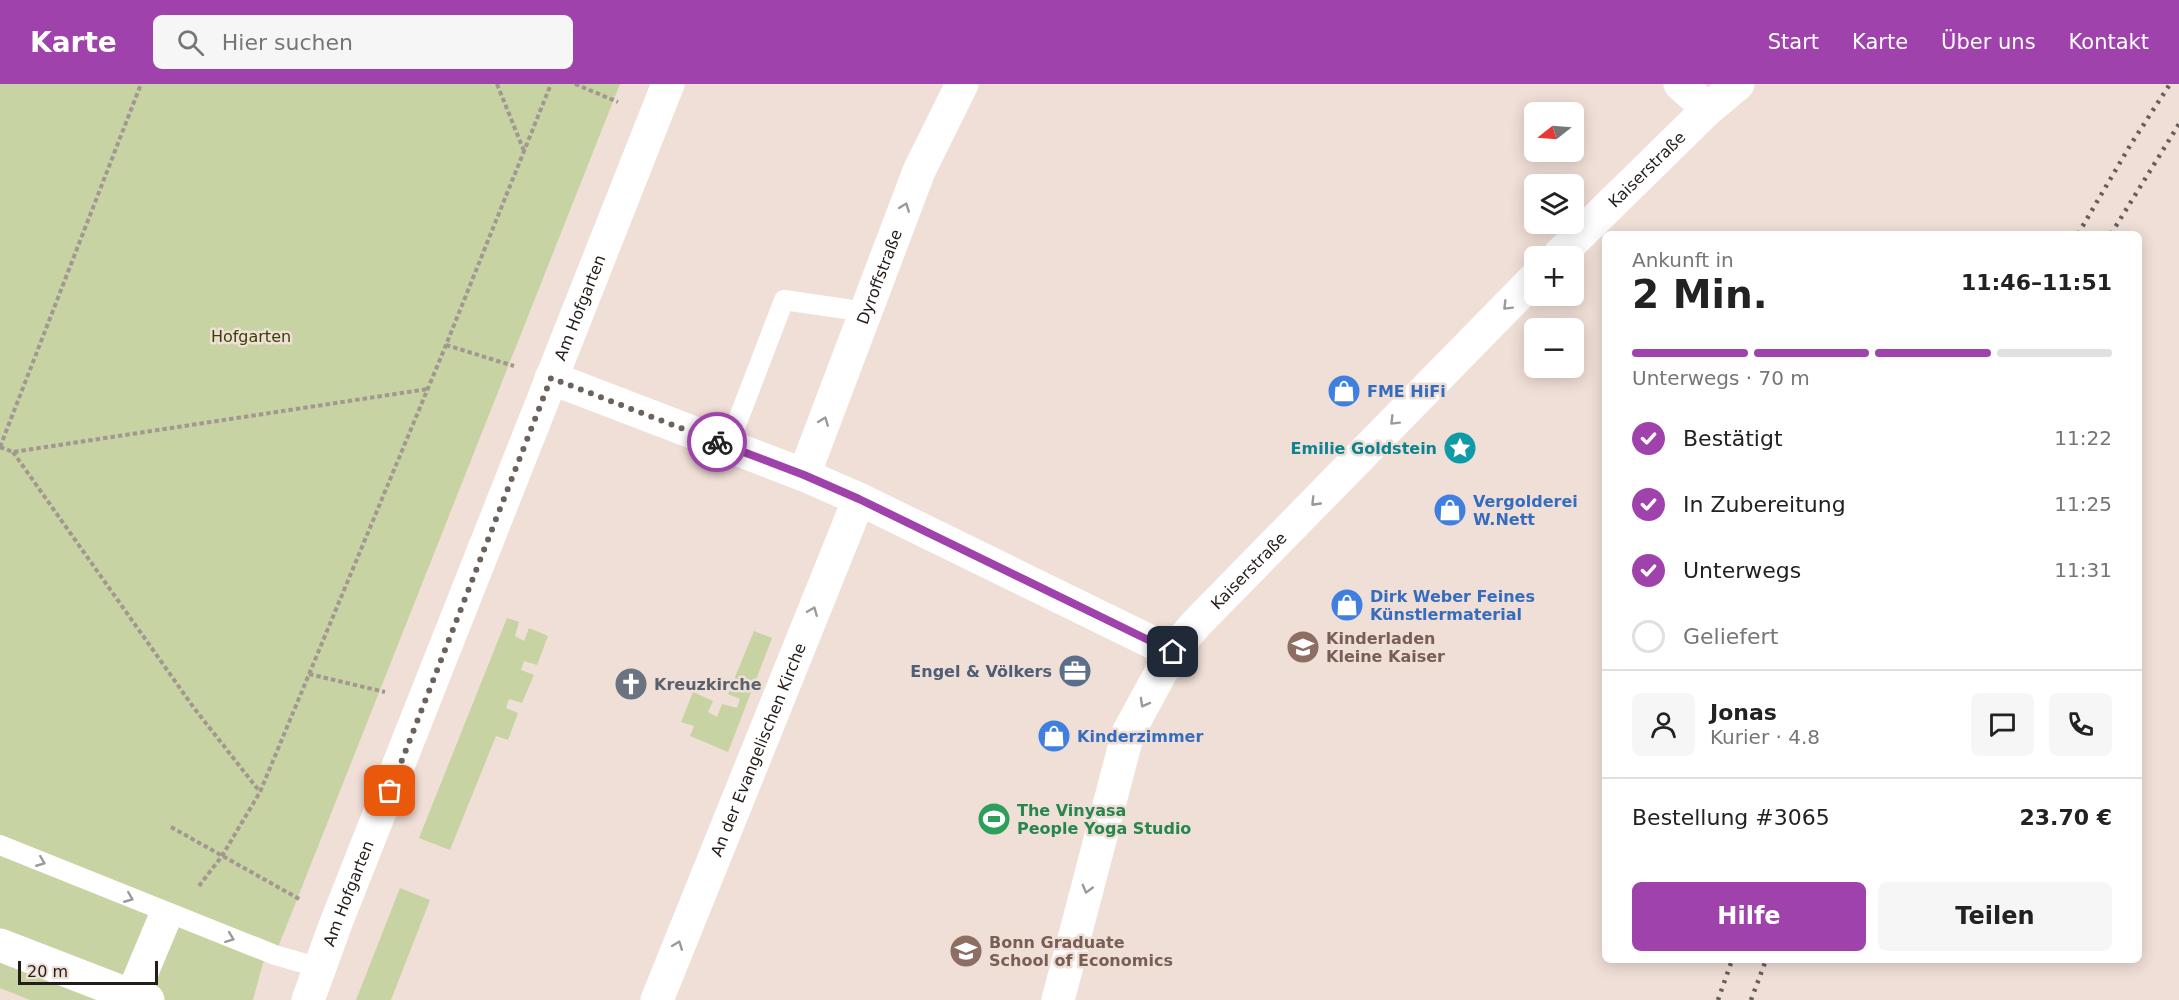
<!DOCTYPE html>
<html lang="de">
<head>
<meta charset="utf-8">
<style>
	:root { --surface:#fff; --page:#f6f6f6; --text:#222; --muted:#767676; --line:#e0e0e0; --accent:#9f42ab }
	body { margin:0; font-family:"DejaVu Sans",sans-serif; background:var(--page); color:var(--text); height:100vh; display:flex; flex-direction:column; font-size:22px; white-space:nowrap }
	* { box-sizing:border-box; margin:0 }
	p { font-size:20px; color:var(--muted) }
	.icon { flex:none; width:33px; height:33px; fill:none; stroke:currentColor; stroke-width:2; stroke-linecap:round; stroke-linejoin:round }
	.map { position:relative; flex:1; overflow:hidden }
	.details { position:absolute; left:1602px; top:147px; width:540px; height:732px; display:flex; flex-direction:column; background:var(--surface); border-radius:9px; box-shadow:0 3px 15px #0003 }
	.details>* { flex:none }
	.needle { width:39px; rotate:253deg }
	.tools { position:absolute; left:1524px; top:18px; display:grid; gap:12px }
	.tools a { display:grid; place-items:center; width:60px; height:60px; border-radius:9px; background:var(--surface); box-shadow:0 3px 15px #0003; font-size:30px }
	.scale { position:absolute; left:18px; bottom:15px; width:140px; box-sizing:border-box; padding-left:6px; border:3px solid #241e1b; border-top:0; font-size:16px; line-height:21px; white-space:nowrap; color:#241e1b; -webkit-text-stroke:4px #f0dfd7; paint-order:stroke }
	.pin { position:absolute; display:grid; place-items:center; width:51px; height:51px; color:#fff; margin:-26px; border-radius:12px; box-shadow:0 3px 9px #0006 }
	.courier { position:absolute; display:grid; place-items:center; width:60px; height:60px; margin:-30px; border:4px solid #9f42ab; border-radius:50%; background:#fff; color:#222; box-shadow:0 2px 8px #0007 }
	.overview em { font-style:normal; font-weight:700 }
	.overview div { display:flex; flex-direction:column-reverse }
	.overview { display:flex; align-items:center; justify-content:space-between; height:102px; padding:0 30px }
	h1 { font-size:39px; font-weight:700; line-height:45px }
	.bar { display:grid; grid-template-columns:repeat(4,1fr); gap:9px 6px; align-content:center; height:72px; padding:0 30px }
	.bar i { height:8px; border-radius:4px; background:var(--line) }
	.bar .selected { background:var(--accent) }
	.bar p { grid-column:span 4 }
	.line { display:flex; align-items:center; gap:15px; padding:0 30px; border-top:2px solid var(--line) }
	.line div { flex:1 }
	.round { display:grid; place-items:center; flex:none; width:63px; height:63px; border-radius:9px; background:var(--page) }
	ol { padding:0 30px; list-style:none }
	li { display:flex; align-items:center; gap:18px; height:66px }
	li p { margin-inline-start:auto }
	li .icon { padding:6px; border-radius:50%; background:var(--accent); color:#fff; stroke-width:4 }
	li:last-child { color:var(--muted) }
	li i { width:33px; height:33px; border:3px solid var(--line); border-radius:50% }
	.action { display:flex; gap:12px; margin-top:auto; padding:12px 30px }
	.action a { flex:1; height:69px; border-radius:9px; background:var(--accent); color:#fff; font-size:24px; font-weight:700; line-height:69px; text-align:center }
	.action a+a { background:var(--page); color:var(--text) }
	header { display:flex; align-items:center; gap:36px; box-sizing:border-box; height:84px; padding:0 30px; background:var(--accent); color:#fff }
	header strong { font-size:28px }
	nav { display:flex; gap:33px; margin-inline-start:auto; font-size:21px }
	.search { width:420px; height:54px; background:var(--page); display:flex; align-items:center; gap:15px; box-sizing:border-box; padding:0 21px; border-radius:9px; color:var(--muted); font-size:22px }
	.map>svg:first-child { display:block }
	.green { fill:#c7d3a3 }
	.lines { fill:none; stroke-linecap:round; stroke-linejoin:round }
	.path { stroke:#a49791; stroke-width:4; stroke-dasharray:4.5 3; stroke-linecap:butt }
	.lane { stroke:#fff; stroke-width:20 }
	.street { stroke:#fff; stroke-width:33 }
	.rail { stroke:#685e5a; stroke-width:4.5; stroke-dasharray:3 6; stroke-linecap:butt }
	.oneway { stroke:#9c9a98 }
	.done { stroke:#6b625d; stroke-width:6; stroke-dasharray:0 10.8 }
	.route { stroke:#9f42ab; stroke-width:8 }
	.labels { text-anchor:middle; stroke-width:5; stroke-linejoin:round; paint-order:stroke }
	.street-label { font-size:16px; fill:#241e1b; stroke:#f0dfd7 }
	.park-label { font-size:16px; fill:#384300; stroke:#f0dfd7 }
	.shop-label { font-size:16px; font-weight:bold; fill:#366cbe; stroke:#f0dfd7; text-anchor:start }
	.culture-label { font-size:16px; font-weight:bold; fill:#0d838f; stroke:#f0dfd7; text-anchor:end }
	.education-label { font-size:16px; font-weight:bold; fill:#785e54; stroke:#f0dfd7; text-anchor:start }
	.service-label { font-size:16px; font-weight:bold; fill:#4e5e75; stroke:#f0dfd7; text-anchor:end }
	.worship-label { font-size:16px; font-weight:bold; fill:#5b616d; stroke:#f0dfd7; text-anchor:start }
	.leisure-label { font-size:16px; font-weight:bold; fill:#27864d; stroke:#f0dfd7; text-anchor:start }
</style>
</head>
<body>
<header>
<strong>Karte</strong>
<div class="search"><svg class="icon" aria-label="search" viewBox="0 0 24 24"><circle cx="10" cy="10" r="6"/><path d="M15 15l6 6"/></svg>Hier suchen</div>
<nav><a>Start</a><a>Karte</a><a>Über uns</a><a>Kontakt</a></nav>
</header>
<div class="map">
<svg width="2179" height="916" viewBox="0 0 2179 916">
	<rect width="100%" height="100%" fill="#f0dfd7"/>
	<g class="green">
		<polygon points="0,0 620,0 275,871 263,879 253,916 30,916 0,904"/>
		<polygon points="507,534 519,538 515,552 524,557 529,544 548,552 537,581 524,577 521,586 534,591 522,619 509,615 506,624 518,629 508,656 496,652 450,766 419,754"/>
		<polygon points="754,547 772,554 728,668 690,652 694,642 681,638 693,608 713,617 708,628 717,633 722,620 737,624 740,615 728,610"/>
		<polygon points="400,804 430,816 391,916 356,916"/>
	</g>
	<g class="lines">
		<g class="path">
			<polyline points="497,0 524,67"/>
			<polyline points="575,0 618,18"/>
			<polyline points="446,261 514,282"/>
			<polyline points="0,363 13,368 428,305"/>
			<polyline points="0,363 141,0"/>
			<polyline points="13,368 194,624 260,708"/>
			<polyline points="309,590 385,608"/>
			<polyline points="171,743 301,816"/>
			<polyline points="199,802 222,772 260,708 446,261 551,0"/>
		</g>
		<g class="lane">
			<polyline points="728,362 784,216 846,225 864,230"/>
			<polyline points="0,761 275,871 320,884"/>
		</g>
		<g class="street">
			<polyline points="1680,0 1708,25"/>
			<path id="s1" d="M1558,172L1708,25L1738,0"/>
			<polyline points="551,294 804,391 859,415 1172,568"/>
			<path id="s2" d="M804,391L919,87L962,0"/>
			<polyline points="0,861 132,912 148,916"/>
			<polyline points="132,912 163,838"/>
			<path id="s3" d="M308,916L336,839L668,0"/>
			<path id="s4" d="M657,916L859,415"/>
			<path id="s5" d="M1058,916L1128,649L1172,568L1196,540L1534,195"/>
		</g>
		<g class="rail">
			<polyline points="2078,150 2131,60 2170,0"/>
			<polyline points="2111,150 2179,40"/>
			<polyline points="1718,916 1732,876"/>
			<polyline points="1751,916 1766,876"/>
		</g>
	</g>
	<defs><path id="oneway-chevron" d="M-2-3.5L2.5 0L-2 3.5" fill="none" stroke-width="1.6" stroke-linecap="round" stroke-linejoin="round" transform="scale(1.5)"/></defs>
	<g class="oneway">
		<use href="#oneway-chevron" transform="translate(905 123) rotate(-69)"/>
		<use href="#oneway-chevron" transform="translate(1507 222) rotate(135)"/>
		<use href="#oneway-chevron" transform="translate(824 337) rotate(-69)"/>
		<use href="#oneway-chevron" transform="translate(1394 337) rotate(135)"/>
		<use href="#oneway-chevron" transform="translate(1315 418) rotate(134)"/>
		<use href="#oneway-chevron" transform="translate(813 527) rotate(-68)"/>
		<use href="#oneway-chevron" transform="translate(1144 619) rotate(119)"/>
		<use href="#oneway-chevron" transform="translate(41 778) rotate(22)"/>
		<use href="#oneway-chevron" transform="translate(1087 805) rotate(105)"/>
		<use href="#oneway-chevron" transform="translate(129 814) rotate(22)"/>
		<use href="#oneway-chevron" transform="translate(230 854) rotate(21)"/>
		<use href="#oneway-chevron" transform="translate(678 861) rotate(-69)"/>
	</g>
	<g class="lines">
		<polyline class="done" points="390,707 551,294 717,358"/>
		<polyline class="route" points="717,358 804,391 859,415 1173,568"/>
	</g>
	<defs>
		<g id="shop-disc" transform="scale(1.725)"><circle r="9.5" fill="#3f7fe0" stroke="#f0dfd7"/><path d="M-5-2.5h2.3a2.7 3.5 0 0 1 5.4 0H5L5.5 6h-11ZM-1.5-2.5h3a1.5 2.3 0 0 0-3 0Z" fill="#fff"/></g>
		<g id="sight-disc" transform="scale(1.725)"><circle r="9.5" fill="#0f9aa8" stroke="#f0dfd7"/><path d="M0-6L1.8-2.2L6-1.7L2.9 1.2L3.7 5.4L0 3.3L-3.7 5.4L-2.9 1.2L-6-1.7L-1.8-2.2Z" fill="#fff"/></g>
		<g id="school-disc" transform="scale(1.725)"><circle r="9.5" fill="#8d6e63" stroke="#f0dfd7"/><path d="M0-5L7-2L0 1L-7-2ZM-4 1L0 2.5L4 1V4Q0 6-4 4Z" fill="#fff"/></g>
		<g id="office-disc" transform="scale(1.725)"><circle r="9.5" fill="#5c6f8a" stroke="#f0dfd7"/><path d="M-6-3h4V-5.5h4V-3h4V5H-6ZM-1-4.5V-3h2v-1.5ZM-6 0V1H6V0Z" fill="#fff"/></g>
		<g id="church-disc" transform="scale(1.725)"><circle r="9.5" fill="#6b7280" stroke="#f0dfd7"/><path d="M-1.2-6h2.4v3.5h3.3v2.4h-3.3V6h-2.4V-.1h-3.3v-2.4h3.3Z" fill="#fff"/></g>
		<g id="stadium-disc" transform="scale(1.725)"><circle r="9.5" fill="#2e9e5b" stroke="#f0dfd7"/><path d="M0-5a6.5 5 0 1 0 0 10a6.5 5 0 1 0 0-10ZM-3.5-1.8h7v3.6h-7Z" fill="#fff"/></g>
		<g id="university-disc" transform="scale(1.725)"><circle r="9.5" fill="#8d6e63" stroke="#f0dfd7"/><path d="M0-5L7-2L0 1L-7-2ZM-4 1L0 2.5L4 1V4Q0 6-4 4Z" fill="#fff"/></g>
	</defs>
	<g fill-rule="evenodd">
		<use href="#shop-disc" x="1344" y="307"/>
		<use href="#sight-disc" x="1460" y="364"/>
		<use href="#shop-disc" x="1450" y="426"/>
		<use href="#shop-disc" x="1347" y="521"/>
		<use href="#school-disc" x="1303" y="563"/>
		<use href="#office-disc" x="1075" y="587"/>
		<use href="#church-disc" x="631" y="600"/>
		<use href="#shop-disc" x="1054" y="652"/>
		<use href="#stadium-disc" x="994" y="735"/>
		<use href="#university-disc" x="966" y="867"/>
	</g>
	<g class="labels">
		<g class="street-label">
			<text dy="6" stroke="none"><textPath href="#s1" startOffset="124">Kaiserstraße</textPath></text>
			<text dy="6" stroke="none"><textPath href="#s2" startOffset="212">Dyroffstraße</textPath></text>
			<text dy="6" stroke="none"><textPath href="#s3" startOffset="744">Am Hofgarten</textPath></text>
			<text dy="6" stroke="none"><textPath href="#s5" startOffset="480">Kaiserstraße</textPath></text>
			<text dy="6" stroke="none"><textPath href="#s4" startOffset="270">An der Evangelischen Kirche</textPath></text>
			<text dy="6" stroke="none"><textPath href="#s3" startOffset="114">Am Hofgarten</textPath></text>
		</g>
		<g class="park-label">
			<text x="251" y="258">Hofgarten</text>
		</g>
		<g class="shop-label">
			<text x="1367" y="313">FME HiFi</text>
			<text x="1473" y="423">Vergolderei<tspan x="1473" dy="18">W.Nett</tspan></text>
			<text x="1370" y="518">Dirk Weber Feines<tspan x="1370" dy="18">Künstlermaterial</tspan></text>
			<text x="1077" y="658">Kinderzimmer</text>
		</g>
		<g class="culture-label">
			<text x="1437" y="370">Emilie Goldstein</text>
		</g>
		<g class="education-label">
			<text x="1326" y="560">Kinderladen<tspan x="1326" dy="18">Kleine Kaiser</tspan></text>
			<text x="989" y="864">Bonn Graduate<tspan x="989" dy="18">School of Economics</tspan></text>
		</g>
		<g class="service-label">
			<text x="1052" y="593">Engel &amp; Völkers</text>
		</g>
		<g class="worship-label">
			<text x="654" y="606">Kreuzkirche</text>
		</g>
		<g class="leisure-label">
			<text x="1017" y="732">The Vinyasa<tspan x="1017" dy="18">People Yoga Studio</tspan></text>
		</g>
	</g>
</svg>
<div class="tools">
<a><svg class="needle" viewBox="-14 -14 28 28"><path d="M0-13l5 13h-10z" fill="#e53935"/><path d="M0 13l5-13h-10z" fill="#767676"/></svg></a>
<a><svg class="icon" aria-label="layers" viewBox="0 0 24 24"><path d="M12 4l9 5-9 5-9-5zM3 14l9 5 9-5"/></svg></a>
<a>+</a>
<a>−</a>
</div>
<div class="scale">20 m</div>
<div class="pin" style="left:390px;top:707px;background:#ea580c"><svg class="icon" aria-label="bag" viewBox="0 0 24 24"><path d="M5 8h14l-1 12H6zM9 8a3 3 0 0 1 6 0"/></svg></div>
<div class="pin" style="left:1173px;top:568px;background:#1f2937"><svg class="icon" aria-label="home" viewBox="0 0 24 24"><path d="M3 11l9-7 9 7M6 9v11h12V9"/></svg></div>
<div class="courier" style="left:717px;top:358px"><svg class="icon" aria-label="bike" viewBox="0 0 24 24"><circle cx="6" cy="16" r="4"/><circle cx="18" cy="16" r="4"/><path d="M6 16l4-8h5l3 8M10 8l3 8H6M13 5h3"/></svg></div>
<section class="details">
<div class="overview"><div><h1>2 Min.</h1><p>Ankunft in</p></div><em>11:46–11:51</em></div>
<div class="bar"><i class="selected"></i><i class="selected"></i><i class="selected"></i><i></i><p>Unterwegs · 70 m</p></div>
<ol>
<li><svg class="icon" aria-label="check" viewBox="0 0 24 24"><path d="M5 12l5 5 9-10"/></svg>Bestätigt<p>11:22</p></li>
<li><svg class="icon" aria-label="check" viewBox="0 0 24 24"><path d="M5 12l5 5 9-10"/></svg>In Zubereitung<p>11:25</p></li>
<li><svg class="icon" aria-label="check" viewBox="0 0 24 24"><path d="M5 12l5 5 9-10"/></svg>Unterwegs<p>11:31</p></li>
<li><i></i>Geliefert</li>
</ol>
<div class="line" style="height:108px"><a class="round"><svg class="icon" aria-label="person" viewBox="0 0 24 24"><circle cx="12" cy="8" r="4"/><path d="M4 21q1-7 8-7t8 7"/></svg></a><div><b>Jonas</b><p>Kurier · 4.8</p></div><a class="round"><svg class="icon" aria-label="chat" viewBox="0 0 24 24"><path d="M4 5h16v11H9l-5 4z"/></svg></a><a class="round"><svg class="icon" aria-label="phone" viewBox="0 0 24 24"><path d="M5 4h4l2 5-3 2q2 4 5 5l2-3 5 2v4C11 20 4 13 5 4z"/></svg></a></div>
<div class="line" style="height:78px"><div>Bestellung #3065</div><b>23.70 €</b></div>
<div class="action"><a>Hilfe</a><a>Teilen</a></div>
</section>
</div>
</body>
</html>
